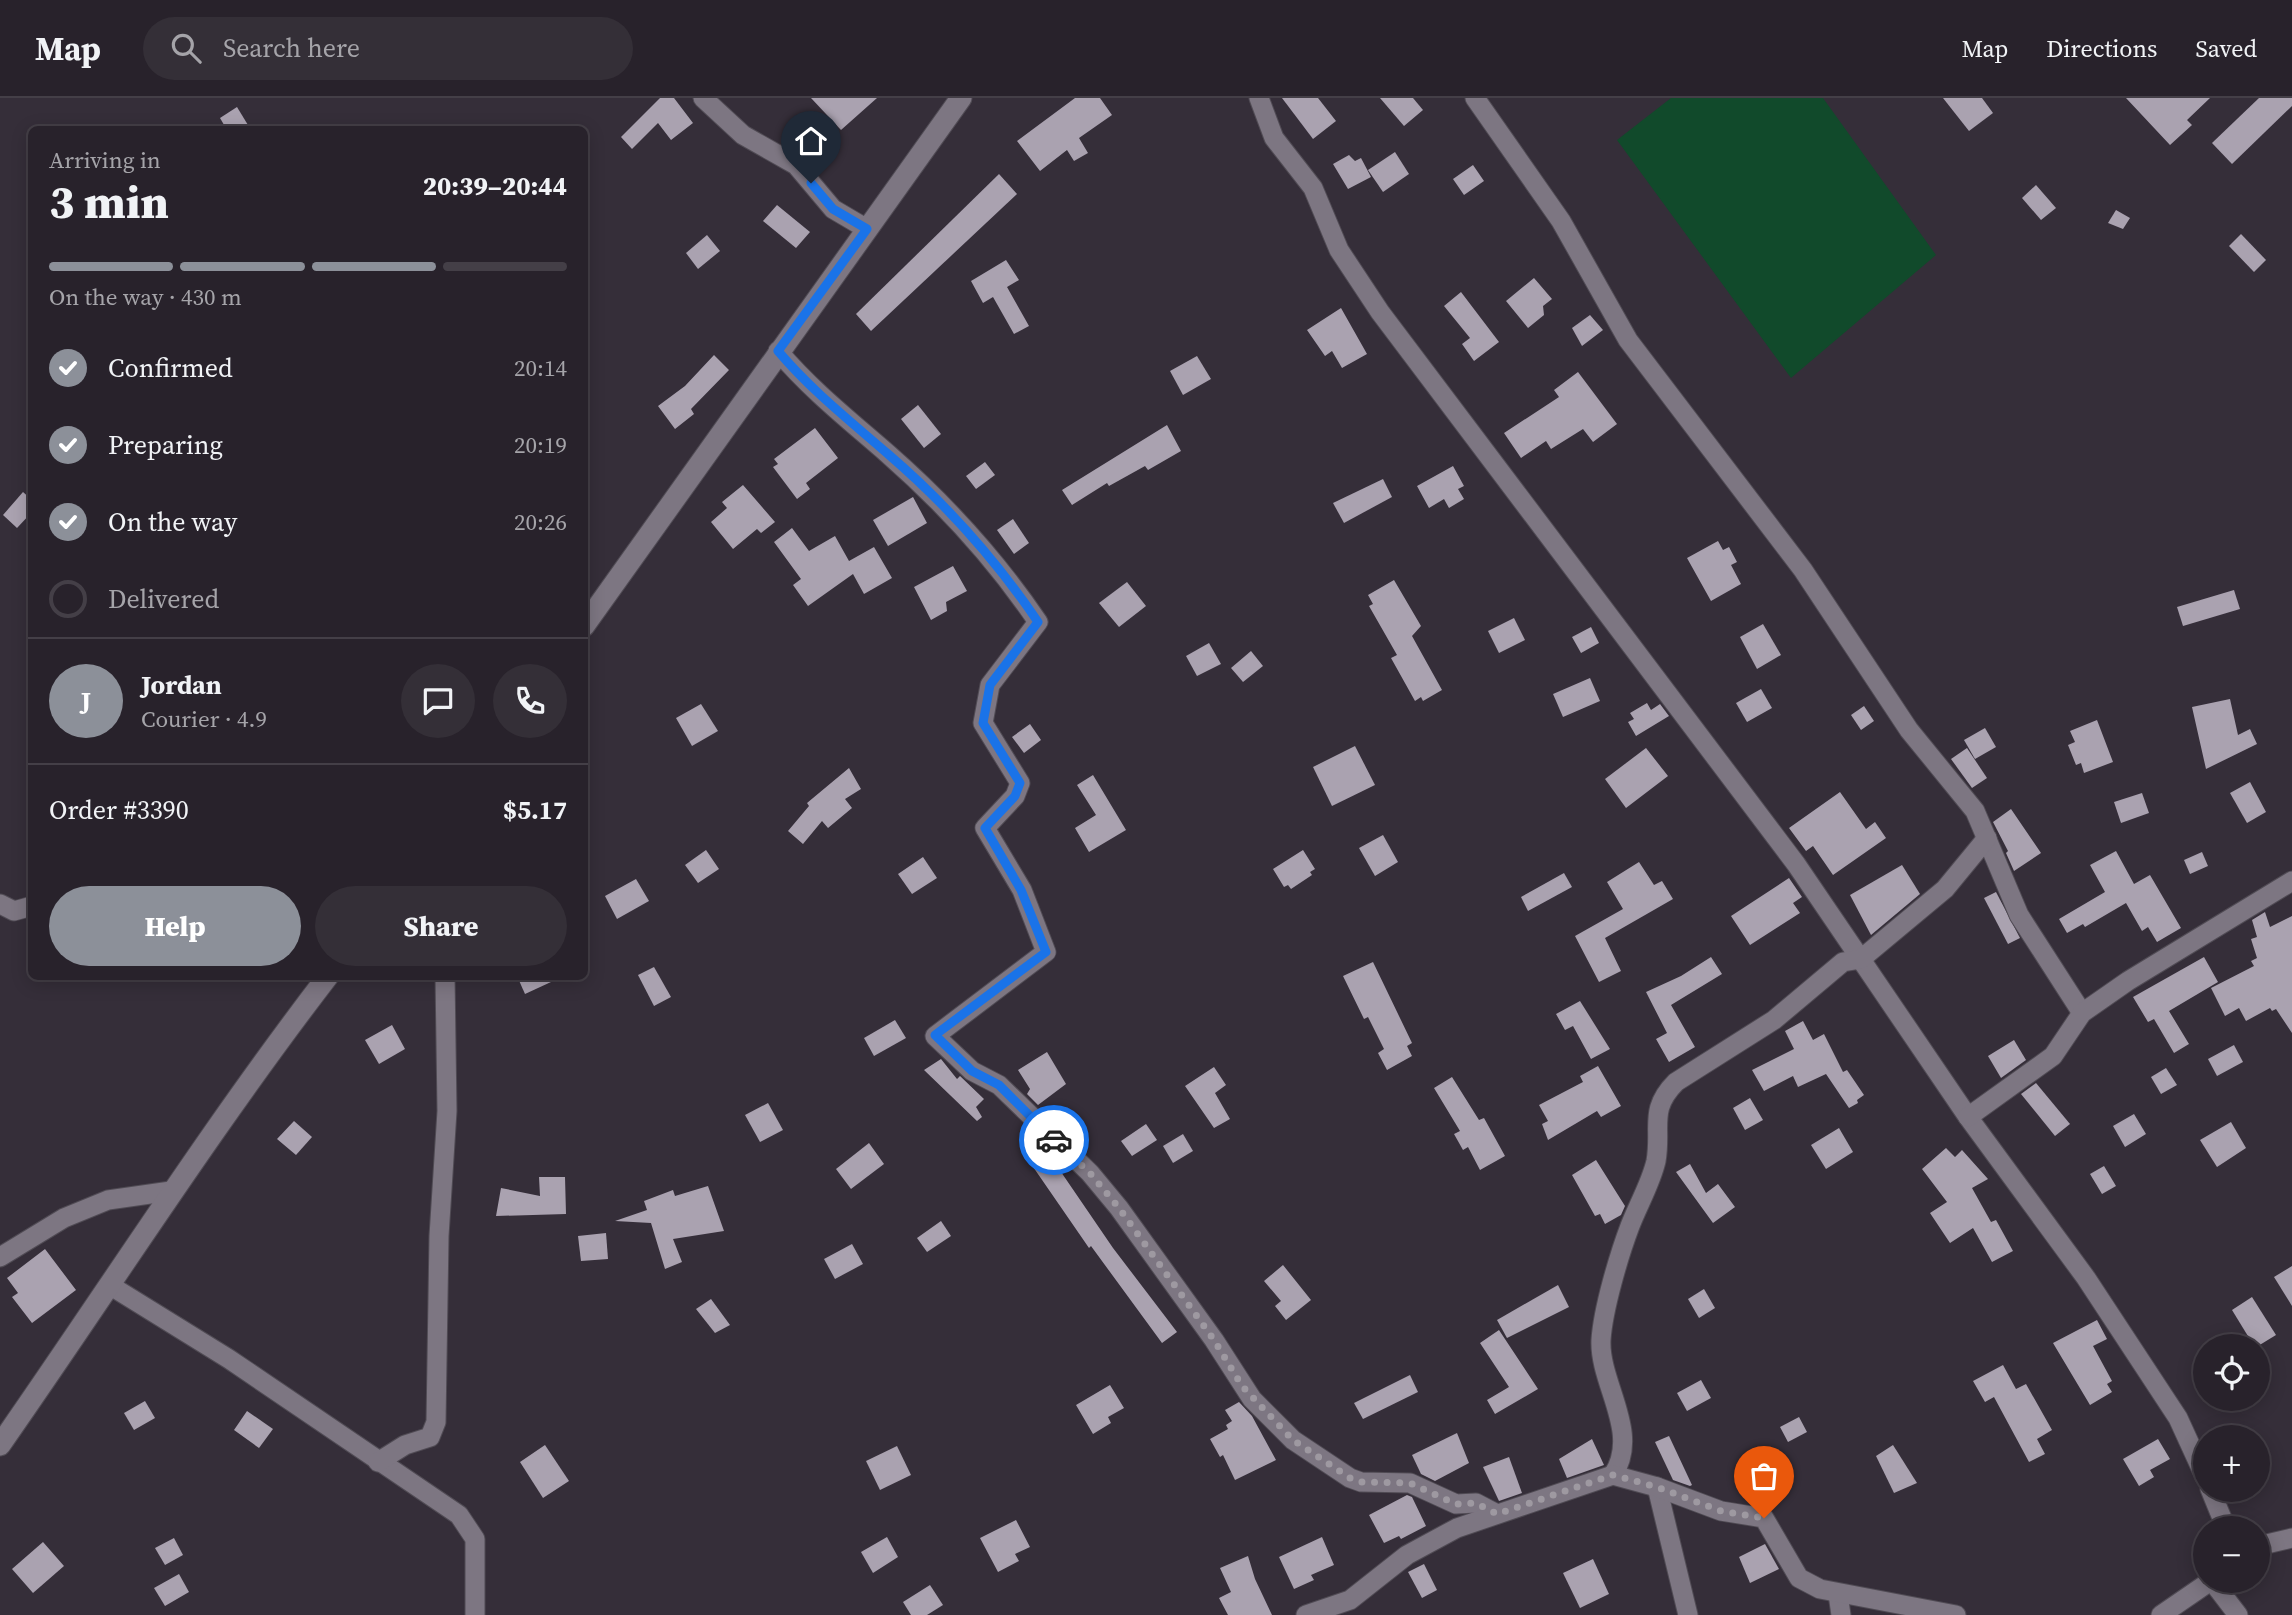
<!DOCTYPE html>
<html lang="en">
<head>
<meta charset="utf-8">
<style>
	:root { --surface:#28222b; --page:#342f37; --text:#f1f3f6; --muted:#a5a4a9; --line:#443f47; --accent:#8c9099 }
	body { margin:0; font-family:"Source Serif 4",serif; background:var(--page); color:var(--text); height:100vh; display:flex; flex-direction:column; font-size:26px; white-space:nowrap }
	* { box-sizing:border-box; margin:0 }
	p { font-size:23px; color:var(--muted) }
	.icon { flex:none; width:38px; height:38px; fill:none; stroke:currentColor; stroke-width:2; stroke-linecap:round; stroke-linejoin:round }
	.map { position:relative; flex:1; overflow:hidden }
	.side { position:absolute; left:28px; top:28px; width:560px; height:854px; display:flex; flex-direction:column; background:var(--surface); border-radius:10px; box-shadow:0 4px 18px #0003,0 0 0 2px var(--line) }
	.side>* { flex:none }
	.buttons { position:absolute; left:2193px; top:1236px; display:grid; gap:14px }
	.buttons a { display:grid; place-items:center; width:77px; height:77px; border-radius:50%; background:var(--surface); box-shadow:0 4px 18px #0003,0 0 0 2px var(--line); font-size:35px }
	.pin { position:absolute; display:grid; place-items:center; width:60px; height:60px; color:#fff; margin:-72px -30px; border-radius:50% 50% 50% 0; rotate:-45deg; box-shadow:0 0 7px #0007 }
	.pin .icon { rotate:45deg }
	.courier { position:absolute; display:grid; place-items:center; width:70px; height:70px; margin:-35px; border:5px solid #1a73e8; border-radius:50%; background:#fff; color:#222; box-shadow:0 2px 9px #0007 }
	.overview em { font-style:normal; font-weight:800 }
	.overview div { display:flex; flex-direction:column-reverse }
	.overview { display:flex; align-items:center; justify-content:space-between; height:119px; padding:0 21px }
	h1 { font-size:46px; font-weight:800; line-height:52px }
	.bar { display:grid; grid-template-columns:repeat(4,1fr); gap:10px 7px; align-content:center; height:84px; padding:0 21px }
	.bar i { height:9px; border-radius:5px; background:var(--line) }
	.bar .selected { background:var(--accent) }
	.bar p { grid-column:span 4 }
	.line { display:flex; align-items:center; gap:18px; padding:0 21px; border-top:2px solid var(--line) }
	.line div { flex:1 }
	.round { display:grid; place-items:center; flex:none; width:74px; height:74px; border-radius:37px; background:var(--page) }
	ol { padding:0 21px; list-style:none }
	li { display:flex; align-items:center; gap:21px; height:77px }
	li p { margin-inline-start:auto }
	li .icon { padding:7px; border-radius:50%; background:var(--accent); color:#fff; stroke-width:4 }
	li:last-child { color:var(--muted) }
	li i { width:38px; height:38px; border:4px solid var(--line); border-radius:50% }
	.button { display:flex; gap:14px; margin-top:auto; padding:14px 21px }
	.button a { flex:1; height:80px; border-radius:42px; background:var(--accent); color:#fff; font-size:28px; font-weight:800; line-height:80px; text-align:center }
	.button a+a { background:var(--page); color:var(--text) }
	header { display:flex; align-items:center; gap:42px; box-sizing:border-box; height:98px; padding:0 35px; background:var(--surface); border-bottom:2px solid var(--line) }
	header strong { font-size:33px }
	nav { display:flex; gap:38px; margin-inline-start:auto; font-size:24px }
	.search { width:490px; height:63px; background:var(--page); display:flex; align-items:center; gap:18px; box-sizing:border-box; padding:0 24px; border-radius:38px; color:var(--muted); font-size:26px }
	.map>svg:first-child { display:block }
	.green { fill:#114a2b }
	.building { fill:#aaa2b0 }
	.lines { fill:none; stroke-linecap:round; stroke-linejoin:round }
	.street-casing { stroke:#504b54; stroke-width:21 }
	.secondary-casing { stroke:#504b54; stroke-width:23 }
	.street { stroke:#7d7682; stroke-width:19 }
	.secondary { stroke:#7d7682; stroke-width:21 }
	.done { stroke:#9e99a1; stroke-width:7; stroke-dasharray:0 12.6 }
	.route { stroke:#1a73e8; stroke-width:9 }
</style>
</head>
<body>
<header>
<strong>Map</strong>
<div class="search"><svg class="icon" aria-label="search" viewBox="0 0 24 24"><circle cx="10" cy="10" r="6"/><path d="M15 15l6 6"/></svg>Search here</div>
<nav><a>Map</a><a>Directions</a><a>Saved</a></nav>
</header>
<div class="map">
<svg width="2292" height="1517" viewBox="0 0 2292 1517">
	<rect width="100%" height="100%" fill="#352e39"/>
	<polygon class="green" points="1671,0 1823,0 1936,157 1791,280 1617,42"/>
	<g class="building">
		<polygon points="660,0 674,0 693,25 671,42 658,25 632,51 621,39"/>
		<polygon points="811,0 877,0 841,32"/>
		<polygon points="1075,0 1100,0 1112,17 1079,40 1088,55 1074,63 1067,52 1040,73 1017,43"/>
		<polygon points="1282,0 1318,0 1336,23 1313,41"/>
		<polygon points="1380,0 1413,0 1423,12 1404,28"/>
		<polygon points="1943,0 1982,0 1993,15 1969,33"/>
		<polygon points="2126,0 2210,0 2187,22 2192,27 2170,47"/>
		<polygon points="2259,0 2292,0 2292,8 2232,66 2212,45"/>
		<polygon points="237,9 251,32 227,32 220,20"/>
		<polygon points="1395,54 1409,76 1383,94 1368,72"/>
		<polygon points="1349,57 1355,63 1361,60 1371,79 1348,91 1333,66"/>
		<polygon points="1473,67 1484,83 1464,97 1453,81"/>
		<polygon points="999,76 1017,96 871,233 856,216"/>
		<polygon points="2036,87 2056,110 2041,122 2022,100"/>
		<polygon points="777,107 810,134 796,150 763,123"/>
		<polygon points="2116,112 2130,120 2123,131 2108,125"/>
		<polygon points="2241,136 2266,162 2254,174 2229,148"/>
		<polygon points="707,137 720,153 698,171 686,155"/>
		<polygon points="1006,162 1019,182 1007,189 1029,228 1014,236 993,199 983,205 971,183"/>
		<polygon points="1534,180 1552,201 1543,208 1544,217 1528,230 1506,203"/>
		<polygon points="1461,194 1499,244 1474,263 1462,246 1470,240 1444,208"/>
		<polygon points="1341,210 1367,256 1342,270 1332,253 1325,258 1307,232"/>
		<polygon points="1590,217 1603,232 1582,248 1572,230"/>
		<polygon points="714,257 729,272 691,311 694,316 675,331 658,308 685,288"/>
		<polygon points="1197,258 1211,281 1183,297 1170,273"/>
		<polygon points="1578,274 1617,326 1593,344 1583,331 1551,351 1546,343 1521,360 1504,335 1559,299 1554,292"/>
		<polygon points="918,307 941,336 924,350 901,321"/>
		<polygon points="1167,327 1181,353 1148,372 1145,368 1109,388 1107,385 1072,407 1062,392"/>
		<polygon points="815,330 838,360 806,385 810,391 797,401 773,369 778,366 774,361"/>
		<polygon points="985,364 995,377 976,391 966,378"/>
		<polygon points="1453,368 1464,388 1458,391 1464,401 1449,410 1444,401 1429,410 1417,388"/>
		<polygon points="1383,381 1392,399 1344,425 1333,405"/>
		<polygon points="743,387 775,424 761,435 757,431 733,451 711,424 727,410 722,404"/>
		<polygon points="23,394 32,402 32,414 17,430 3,417"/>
		<polygon points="913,399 927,425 888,448 873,422"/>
		<polygon points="1013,421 1029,445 1014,456 997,432"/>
		<polygon points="792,430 809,453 835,438 849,463 874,449 892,480 864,496 853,476 808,508 793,487 801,481 774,444"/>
		<polygon points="1718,443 1723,452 1729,449 1737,464 1731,467 1741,486 1711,503 1687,460"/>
		<polygon points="953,468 967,493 946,504 947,513 931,522 914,489"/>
		<polygon points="1394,482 1421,528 1412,538 1442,592 1423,603 1421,599 1415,603 1391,560 1397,557 1369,508 1373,506 1368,497"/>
		<polygon points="1127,484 1146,508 1119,529 1099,505"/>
		<polygon points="2234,492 2240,511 2183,528 2177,509"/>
		<polygon points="1514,520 1525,542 1499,555 1488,533"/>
		<polygon points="1763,526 1781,557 1757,571 1740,539"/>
		<polygon points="1591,529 1599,545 1581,555 1572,539"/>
		<polygon points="1209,545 1221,566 1197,578 1186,558"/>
		<polygon points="1251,553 1263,568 1243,584 1231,570"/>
		<polygon points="1590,580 1600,603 1563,619 1553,596"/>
		<polygon points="1761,591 1772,610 1747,624 1736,605"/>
		<polygon points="2230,601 2238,637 2250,631 2257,646 2206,671 2192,609"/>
		<polygon points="1647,605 1651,612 1660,606 1669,618 1636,638 1628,624 1634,621 1630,615"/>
		<polygon points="701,606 718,633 692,648 676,620"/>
		<polygon points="1864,608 1874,623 1861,632 1851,617"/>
		<polygon points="2097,622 2113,664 2084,675 2081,665 2076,667 2068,647 2075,644 2070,633"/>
		<polygon points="1030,626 1041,642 1024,655 1012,639"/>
		<polygon points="1985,630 1996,649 1975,661 1964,642"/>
		<polygon points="1355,648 1375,687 1332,708 1313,669"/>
		<polygon points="1646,650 1668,678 1626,710 1605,681"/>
		<polygon points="1967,650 1987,680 1972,690 1951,661"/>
		<polygon points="849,670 861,691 845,701 852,710 828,730 822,723 803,746 788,733 809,708 807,705"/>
		<polygon points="1093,677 1126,732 1089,754 1075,730 1096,717 1077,687"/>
		<polygon points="2250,684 2266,714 2247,725 2230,695"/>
		<polygon points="1840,694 1866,731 1875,724 1886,740 1833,777 1813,748 1806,753 1789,730"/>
		<polygon points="2142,695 2149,715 2121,725 2114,704"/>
		<polygon points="2011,711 2041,755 2014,773 2006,755 2008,753 1993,724"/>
		<polygon points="1383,737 1398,764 1375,778 1359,750"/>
		<polygon points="706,752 719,771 698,785 685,767"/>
		<polygon points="1303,752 1315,771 1310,774 1312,777 1291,791 1288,787 1284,789 1273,771"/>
		<polygon points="2116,753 2134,786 2150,777 2181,830 2157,844 2148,829 2142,833 2126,805 2085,829 2083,826 2067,835 2059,821 2105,794 2090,767"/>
		<polygon points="2202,754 2208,768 2190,776 2184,762"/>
		<polygon points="923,759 937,780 912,796 898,776"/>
		<polygon points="1639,764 1654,787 1662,783 1673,801 1605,840 1621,873 1599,884 1575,838 1623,811 1607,784"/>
		<polygon points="1902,767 1920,796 1871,837 1850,797"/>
		<polygon points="1564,775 1572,789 1528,813 1521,799"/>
		<polygon points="1789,780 1802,799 1793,805 1800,815 1750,847 1731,818"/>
		<polygon points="636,781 649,803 617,821 605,798"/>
		<polygon points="1996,794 2020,840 2008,846 1984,800"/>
		<polygon points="2265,814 2270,829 2292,818 2292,935 2276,911 2272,913 2270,910 2246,923 2239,910 2225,918 2211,890 2254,868 2251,863 2257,860 2251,841 2257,839 2252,822"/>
		<polygon points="1711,859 1722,876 1671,907 1695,949 1669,964 1656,941 1667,935 1646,894 1681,878"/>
		<polygon points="2204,859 2218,884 2169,913 2189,946 2174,955 2154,921 2148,924 2133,899"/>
		<polygon points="1373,864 1412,945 1407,948 1412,958 1387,972 1378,955 1384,951 1368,919 1364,921 1343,878"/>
		<polygon points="654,869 671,899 654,908 638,877"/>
		<polygon points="517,878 564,878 525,896"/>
		<polygon points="1580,903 1610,951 1591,961 1573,928 1565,932 1556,916"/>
		<polygon points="895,922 906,940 874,958 864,940"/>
		<polygon points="1803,923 1813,942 1824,936 1843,974 1847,972 1864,997 1857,1002 1858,1005 1849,1010 1826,976 1798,989 1793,978 1764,993 1752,972 1794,951 1785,933"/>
		<polygon points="392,927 405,951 379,966 365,942"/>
		<polygon points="2014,942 2026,962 2001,980 1988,958"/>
		<polygon points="2234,947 2243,964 2217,978 2208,961"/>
		<polygon points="1047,954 1066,986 1038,1007 1027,996 1030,991 1018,972"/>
		<polygon points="941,961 957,981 960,978 984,1001 976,1009 982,1019 977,1023 924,972"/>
		<polygon points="1598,968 1621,1008 1601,1019 1597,1013 1548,1042 1542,1026 1548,1023 1539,1007 1583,984 1580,978"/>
		<polygon points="1214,969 1226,987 1215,995 1230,1021 1214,1030 1185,988"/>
		<polygon points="2166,970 2177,987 2161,996 2151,979"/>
		<polygon points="1452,979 1479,1022 1484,1020 1505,1058 1480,1072 1468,1049 1463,1052 1454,1036 1460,1033 1434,990"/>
		<polygon points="2036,985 2070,1026 2055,1038 2021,996"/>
		<polygon points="1750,1000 1763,1022 1745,1032 1733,1010"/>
		<polygon points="768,1005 783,1032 760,1044 745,1017"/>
		<polygon points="2134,1016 2146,1036 2125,1049 2113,1028"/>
		<polygon points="294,1023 312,1039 296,1057 277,1041"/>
		<polygon points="2231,1024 2246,1050 2217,1069 2200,1042"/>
		<polygon points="1146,1026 1157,1042 1132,1058 1121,1043"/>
		<polygon points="1839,1030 1853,1054 1826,1071 1811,1047"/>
		<polygon points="1183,1036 1193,1053 1173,1065 1163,1048"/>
		<polygon points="869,1045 884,1066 851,1091 836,1071"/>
		<polygon points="1946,1050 1955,1059 1962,1052 1988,1081 1972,1090 1991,1124 1996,1122 2013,1153 1992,1164 1973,1130 1950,1145 1930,1115 1947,1104 1922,1071"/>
		<polygon points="1046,1052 1113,1150 1177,1234 1162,1245 1091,1148 1089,1150 1029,1063"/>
		<polygon points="1596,1062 1625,1108 1621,1117 1605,1126 1600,1116 1595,1118 1572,1077"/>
		<polygon points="1690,1066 1706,1095 1718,1086 1735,1109 1713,1125 1676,1074"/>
		<polygon points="2104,1068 2116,1088 2102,1096 2090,1076"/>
		<polygon points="539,1079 565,1079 566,1116 496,1118 501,1090 540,1098"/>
		<polygon points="708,1088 724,1133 673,1141 682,1164 665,1171 651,1125 615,1123 647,1112 644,1103 673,1092 675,1098"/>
		<polygon points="941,1123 951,1138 927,1154 917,1140"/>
		<polygon points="606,1135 608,1161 581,1163 578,1138"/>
		<polygon points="852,1146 863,1166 835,1181 824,1161"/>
		<polygon points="45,1151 76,1192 32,1225 12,1199 18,1195 7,1180"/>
		<polygon points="1283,1167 1311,1202 1286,1222 1275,1208 1281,1203 1264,1183"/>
		<polygon points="2292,1168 2292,1208 2274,1179"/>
		<polygon points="1558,1187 1569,1209 1507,1240 1497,1222"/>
		<polygon points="1704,1191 1715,1210 1699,1220 1688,1201"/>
		<polygon points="2252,1199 2276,1237 2258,1248 2254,1248 2232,1212"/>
		<polygon points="711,1201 730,1227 715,1235 696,1211"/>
		<polygon points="2097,1222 2107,1241 2093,1248 2112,1283 2107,1286 2112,1294 2090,1307 2053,1245"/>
		<polygon points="1499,1232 1538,1291 1495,1316 1487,1302 1509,1289 1480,1245"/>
		<polygon points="2003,1267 2016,1291 2026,1286 2052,1332 2037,1341 2045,1356 2029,1364 1994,1299 1985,1304 1973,1283"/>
		<polygon points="1410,1277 1418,1294 1363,1321 1354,1305"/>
		<polygon points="1701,1282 1711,1300 1687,1313 1677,1295"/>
		<polygon points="1110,1287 1124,1310 1108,1319 1111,1325 1093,1336 1076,1307"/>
		<polygon points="145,1303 155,1320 134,1332 124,1315"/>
		<polygon points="1239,1304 1252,1318 1276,1362 1235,1382 1223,1357 1220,1359 1210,1341 1228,1331 1226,1327 1232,1323 1225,1312"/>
		<polygon points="247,1313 273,1331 259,1350 234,1332"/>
		<polygon points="1799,1319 1807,1334 1788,1344 1780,1329"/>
		<polygon points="1457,1335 1469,1365 1435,1383 1421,1376 1412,1357"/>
		<polygon points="1669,1338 1692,1387 1690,1388 1673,1382 1655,1344"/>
		<polygon points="1592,1341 1604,1367 1567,1380 1559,1361"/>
		<polygon points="2158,1341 2170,1361 2150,1372 2154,1379 2139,1388 2123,1361"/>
		<polygon points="545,1347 569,1383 543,1400 520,1364"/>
		<polygon points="1893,1347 1917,1385 1894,1395 1876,1358"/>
		<polygon points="897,1348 911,1377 880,1392 866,1363"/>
		<polygon points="1509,1359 1522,1395 1499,1403 1483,1369"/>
		<polygon points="1407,1397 1412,1399 1426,1428 1401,1441 1399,1438 1384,1445 1369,1417"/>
		<polygon points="1016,1422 1030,1449 1015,1456 1019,1463 998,1474 980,1440"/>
		<polygon points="887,1439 898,1459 873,1475 861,1454"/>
		<polygon points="1322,1439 1334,1467 1311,1477 1314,1482 1294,1491 1279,1459"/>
		<polygon points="174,1440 183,1457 165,1467 155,1450"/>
		<polygon points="43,1444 64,1468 33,1495 12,1471"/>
		<polygon points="1765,1446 1779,1471 1750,1485 1739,1459"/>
		<polygon points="1248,1458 1255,1481 1272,1517 1228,1517 1219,1500 1231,1494 1220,1470"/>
		<polygon points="1593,1461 1609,1496 1580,1510 1563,1475"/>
		<polygon points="1424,1466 1437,1492 1422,1500 1408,1474"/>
		<polygon points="179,1476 189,1494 165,1508 154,1490"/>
		<polygon points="930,1487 943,1507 927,1517 911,1517 903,1504"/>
	</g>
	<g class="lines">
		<g class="street-casing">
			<g id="street">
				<polyline points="703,0 743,37 796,67 833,111 867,131"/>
				<polyline points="1259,0 1274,40 1313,90 1339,152 1380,214 1796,766 1968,1019 2086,1180 2178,1320 2205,1379"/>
				<polyline points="1475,0 1561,123 1628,242 1803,472 1909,632 1975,713 2019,817 2082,915"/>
				<path d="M778,253C811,292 849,322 888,356C945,406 996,462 1038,524L990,587L983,625L1020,685L1015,698L985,730L1022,792L1046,854L935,938L972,973L999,987L1090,1075L1119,1110L1214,1242L1252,1301L1293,1342L1350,1380L1361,1384L1410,1385L1456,1406L1476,1405L1497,1416"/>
				<polyline points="0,806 14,813 32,808"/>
				<polyline points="1968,1019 2053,958 2082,915 2128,883 2292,783"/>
				<polyline points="0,1159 64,1120 108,1102 171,1093"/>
				<polyline points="111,1188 229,1261 459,1417 475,1441 475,1517"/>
				<polyline points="378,1364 405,1347 430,1339 436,1324 439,1138 447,1013 445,878"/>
				<path d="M1613,1377C1641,1334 1599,1286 1601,1242C1603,1211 1619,1157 1630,1128C1638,1107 1651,1085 1656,1063C1662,1029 1648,1012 1676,984L1774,922L1843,864L1861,861L1945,791L1987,740"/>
				<polyline points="1657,1389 1688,1517"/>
				<polyline points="2210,1391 2226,1430"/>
				<polyline points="2258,1448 2292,1440"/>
				<polyline points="2212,1483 2238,1517"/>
				<polyline points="1838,1496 1841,1517"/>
				<polyline points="1306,1517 1350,1502 1407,1457 1457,1430 1613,1377 1657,1389 1721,1413 1764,1420 1799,1480 1820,1491 1956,1517"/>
				<polyline points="2161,1517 2212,1482"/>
			</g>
		</g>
		<g class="secondary-casing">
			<g id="secondary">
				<polyline points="584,528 961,0"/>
				<path d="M0,1347C109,1191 211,1030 328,878"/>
			</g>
		</g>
		<use href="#street" class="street"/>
		<use href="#secondary" class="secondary"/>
	</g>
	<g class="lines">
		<polyline class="done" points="1054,1042 1090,1075 1119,1110 1214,1242 1242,1288 1293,1342 1350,1380 1361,1384 1410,1385 1456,1406 1476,1405 1497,1416 1613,1377 1657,1389 1721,1413 1764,1420"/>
		<path class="route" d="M811,85L833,111L867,131L778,253C811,292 849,322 888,356C945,405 996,462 1038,524L990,587L983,625L1020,685L1015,698L985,730L1021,792L1046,854L935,937L972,973L999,987L1054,1042"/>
	</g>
</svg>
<div class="buttons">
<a><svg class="icon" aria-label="locate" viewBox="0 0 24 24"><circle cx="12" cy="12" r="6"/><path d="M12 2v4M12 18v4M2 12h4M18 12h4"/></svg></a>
<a>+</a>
<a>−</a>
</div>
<div class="pin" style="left:1764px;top:1420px;background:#ea580c"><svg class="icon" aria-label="bag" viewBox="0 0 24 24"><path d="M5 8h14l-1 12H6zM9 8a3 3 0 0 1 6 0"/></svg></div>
<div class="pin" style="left:811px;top:85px;background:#1f2937"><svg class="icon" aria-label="home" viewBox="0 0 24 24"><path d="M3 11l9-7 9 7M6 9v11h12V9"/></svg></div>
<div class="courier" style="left:1054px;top:1042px"><svg class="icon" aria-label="car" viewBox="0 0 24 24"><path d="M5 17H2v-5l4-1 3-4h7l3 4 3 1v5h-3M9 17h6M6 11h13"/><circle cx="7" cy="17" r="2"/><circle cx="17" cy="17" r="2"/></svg></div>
<section class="side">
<div class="overview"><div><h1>3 min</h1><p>Arriving in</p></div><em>20:39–20:44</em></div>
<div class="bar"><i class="selected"></i><i class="selected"></i><i class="selected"></i><i></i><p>On the way · 430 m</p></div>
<ol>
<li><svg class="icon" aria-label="check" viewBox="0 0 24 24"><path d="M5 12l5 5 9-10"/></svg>Confirmed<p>20:14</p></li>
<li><svg class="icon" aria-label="check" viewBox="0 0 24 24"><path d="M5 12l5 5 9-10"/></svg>Preparing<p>20:19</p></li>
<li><svg class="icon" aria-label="check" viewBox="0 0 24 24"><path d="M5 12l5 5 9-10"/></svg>On the way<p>20:26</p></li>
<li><i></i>Delivered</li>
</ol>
<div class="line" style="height:126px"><b class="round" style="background:var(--accent);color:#fff">J</b><div><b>Jordan</b><p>Courier · 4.9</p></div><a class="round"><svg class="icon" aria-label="chat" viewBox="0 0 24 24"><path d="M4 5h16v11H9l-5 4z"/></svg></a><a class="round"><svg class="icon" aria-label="phone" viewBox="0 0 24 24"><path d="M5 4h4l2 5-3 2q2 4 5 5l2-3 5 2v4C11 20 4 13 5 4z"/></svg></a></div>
<div class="line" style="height:91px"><div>Order #3390</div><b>$5.17</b></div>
<div class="button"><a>Help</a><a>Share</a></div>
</section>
</div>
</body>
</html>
